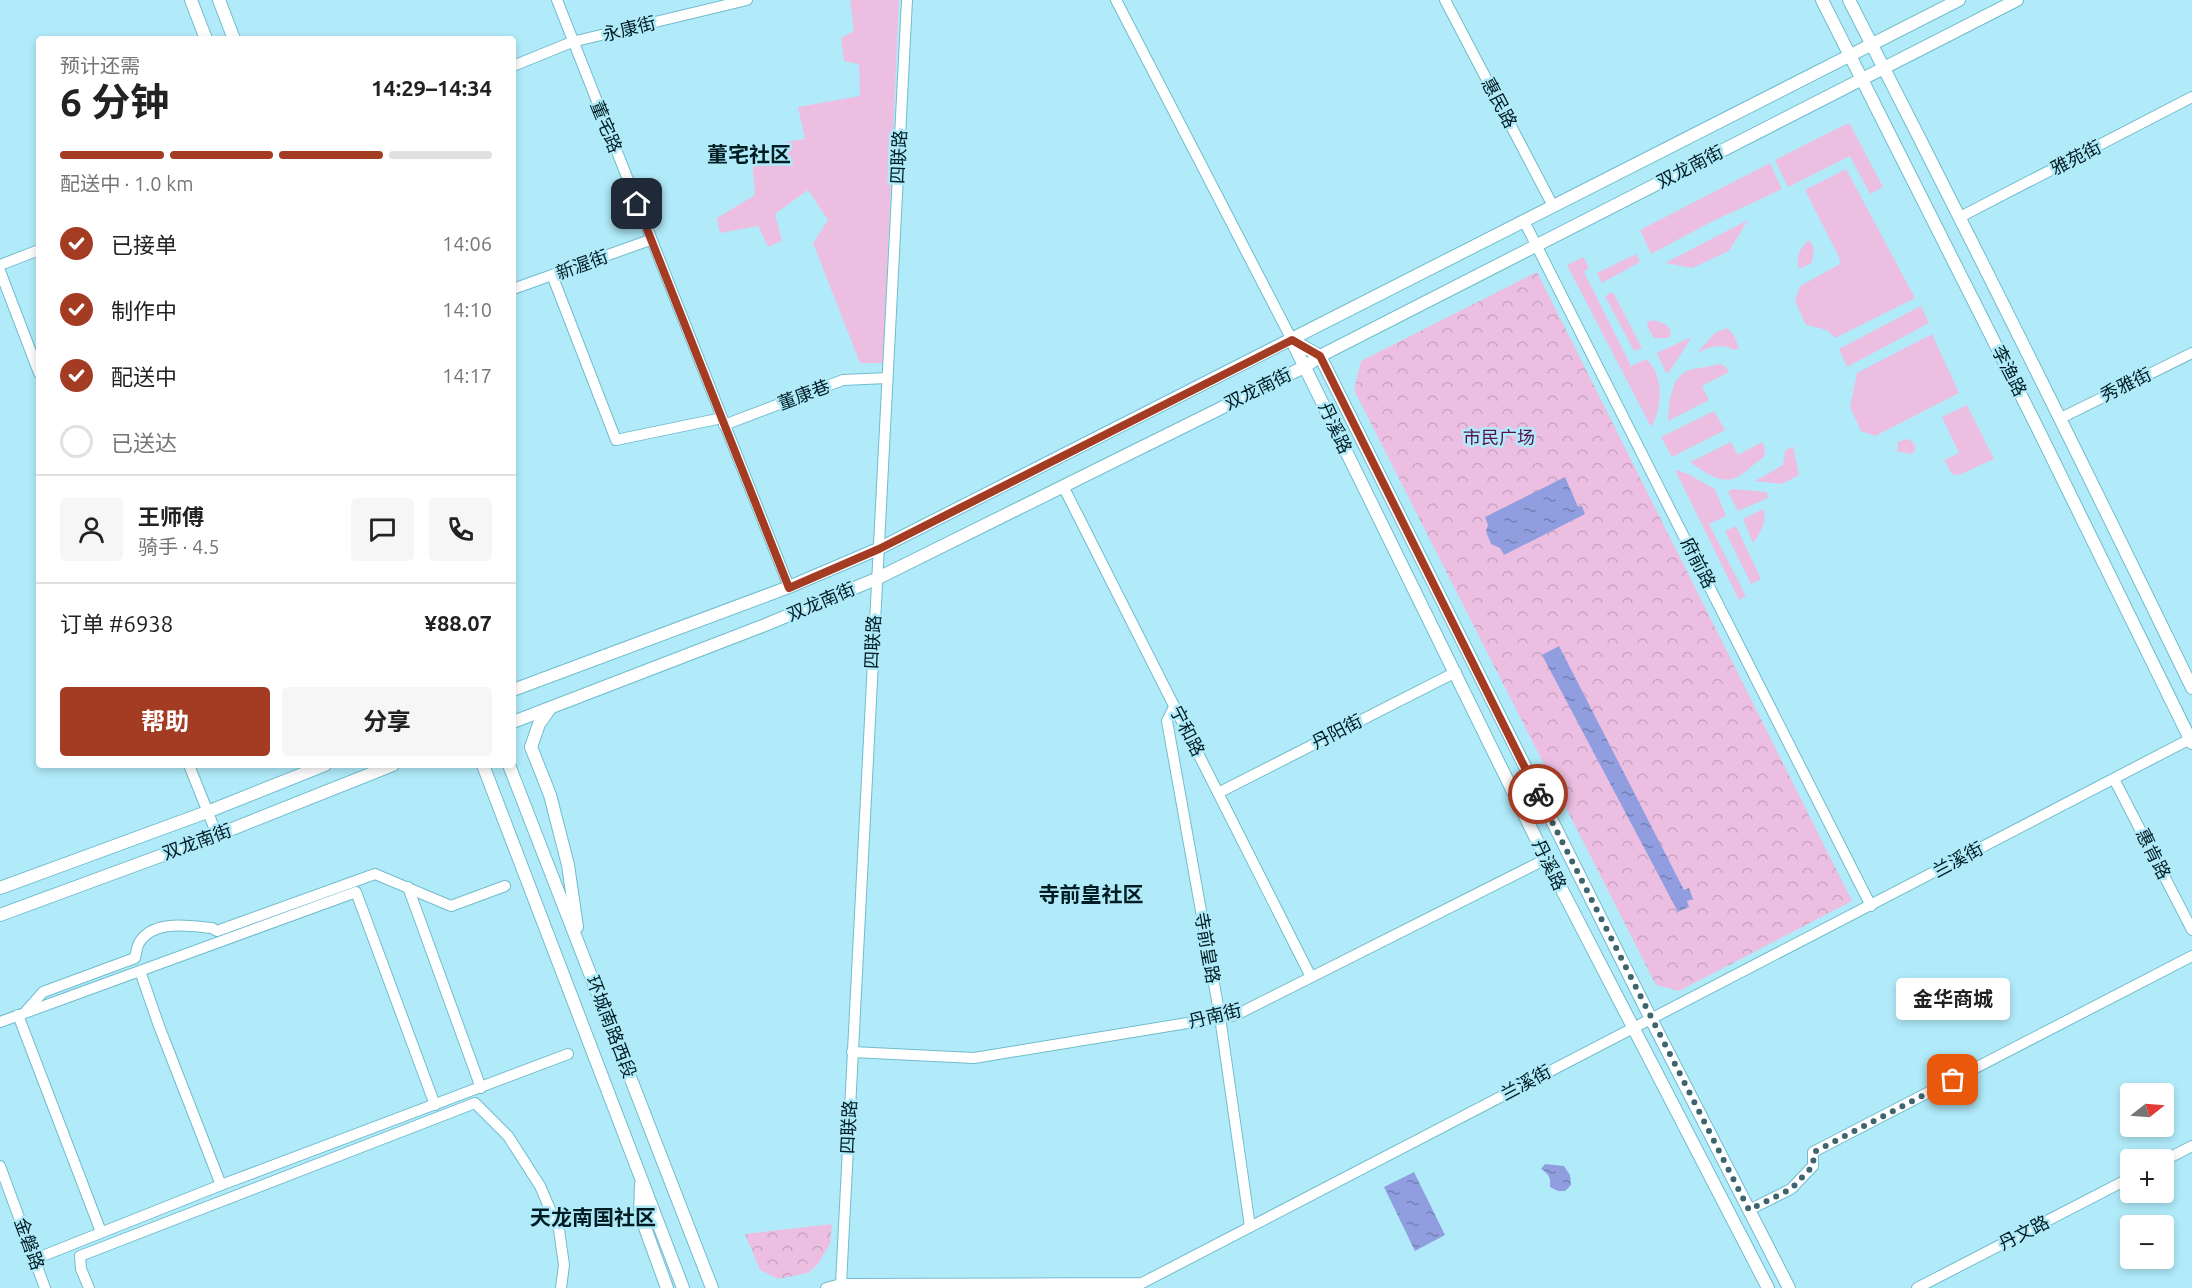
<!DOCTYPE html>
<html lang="zh">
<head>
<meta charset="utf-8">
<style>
	:root { --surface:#fff; --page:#f6f6f6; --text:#222; --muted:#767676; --line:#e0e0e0; --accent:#a43b23 }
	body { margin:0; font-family:Ubuntu,"Noto Sans SC",sans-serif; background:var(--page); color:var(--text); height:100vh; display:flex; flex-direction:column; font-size:22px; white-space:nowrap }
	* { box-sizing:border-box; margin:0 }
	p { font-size:20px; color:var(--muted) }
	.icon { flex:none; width:33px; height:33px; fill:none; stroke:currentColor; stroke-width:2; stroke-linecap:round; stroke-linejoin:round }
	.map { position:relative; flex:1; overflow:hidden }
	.side { position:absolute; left:36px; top:36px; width:480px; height:732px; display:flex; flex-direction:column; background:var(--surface); border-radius:6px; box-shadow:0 3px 9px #0003 }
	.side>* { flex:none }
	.needle { width:39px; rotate:73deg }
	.tools { position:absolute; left:2120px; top:1083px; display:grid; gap:12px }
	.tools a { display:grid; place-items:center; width:54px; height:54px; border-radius:6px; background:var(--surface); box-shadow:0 3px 9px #0003; font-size:30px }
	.pin { position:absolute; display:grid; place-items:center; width:51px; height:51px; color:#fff; margin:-26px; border-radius:12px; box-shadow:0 3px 9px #0006 }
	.courier { position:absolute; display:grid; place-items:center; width:60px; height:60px; margin:-30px; border:4px solid #a43b23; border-radius:50%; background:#fff; color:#222; box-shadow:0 2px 8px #0007 }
	.bubble { position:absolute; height:42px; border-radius:6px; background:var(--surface); box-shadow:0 3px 9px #0003; font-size:20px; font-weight:700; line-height:42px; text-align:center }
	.head em { font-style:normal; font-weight:700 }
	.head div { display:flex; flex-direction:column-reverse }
	.head { display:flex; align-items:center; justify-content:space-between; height:102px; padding:0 24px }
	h1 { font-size:39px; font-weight:700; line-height:45px }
	.bar { display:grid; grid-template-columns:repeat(4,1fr); gap:9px 6px; align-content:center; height:72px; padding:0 24px }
	.bar i { height:8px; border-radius:4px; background:var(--line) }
	.bar .on { background:var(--accent) }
	.bar p { grid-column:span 4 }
	.line { display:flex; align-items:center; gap:15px; padding:0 24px; border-top:2px solid var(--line) }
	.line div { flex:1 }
	.round { display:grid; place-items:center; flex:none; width:63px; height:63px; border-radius:6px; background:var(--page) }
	ol { padding:0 24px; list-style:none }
	li { display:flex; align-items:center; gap:18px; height:66px }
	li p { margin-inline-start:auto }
	li .icon { padding:6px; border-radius:50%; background:var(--accent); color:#fff; stroke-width:4 }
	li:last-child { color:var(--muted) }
	li i { width:33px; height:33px; border:3px solid var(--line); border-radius:50% }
	.action { display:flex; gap:12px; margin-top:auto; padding:12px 24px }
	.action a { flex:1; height:69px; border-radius:6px; background:var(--accent); color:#fff; font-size:24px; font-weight:700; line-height:69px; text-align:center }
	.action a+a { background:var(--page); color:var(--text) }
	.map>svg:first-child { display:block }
	.green { fill:#ecbfe2 }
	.park { fill:url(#park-crowns) }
	.water { fill:url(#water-ripples) }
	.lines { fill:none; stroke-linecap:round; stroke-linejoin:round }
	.minor-casing { stroke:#71bccd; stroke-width:12 }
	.major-casing { stroke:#71bccd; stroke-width:14 }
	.minor { stroke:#fff; stroke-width:10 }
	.major { stroke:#fff; stroke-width:12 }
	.done { stroke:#3e656f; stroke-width:6; stroke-dasharray:0 10.8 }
	.route { stroke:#a43b23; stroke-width:8 }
	.labels { text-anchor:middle; stroke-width:5; stroke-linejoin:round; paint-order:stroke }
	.street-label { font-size:18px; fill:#001d24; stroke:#b1ebfa }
	.park-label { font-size:18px; fill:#58104e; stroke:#b1ebfa }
	.quarter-label { font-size:21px; font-weight:bold; fill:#001d24; stroke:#b1ebfa }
</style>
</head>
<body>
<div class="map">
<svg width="2192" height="1288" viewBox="0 0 2192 1288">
	<defs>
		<pattern id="park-crowns" width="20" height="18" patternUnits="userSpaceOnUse" patternTransform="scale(1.5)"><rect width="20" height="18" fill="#ecbfe2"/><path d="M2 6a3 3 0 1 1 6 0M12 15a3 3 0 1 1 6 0" fill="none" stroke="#c9a4c2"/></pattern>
		<pattern id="water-ripples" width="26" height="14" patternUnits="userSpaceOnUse" patternTransform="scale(1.5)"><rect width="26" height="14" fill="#909edf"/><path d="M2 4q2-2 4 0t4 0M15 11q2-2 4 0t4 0" fill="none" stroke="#7380b5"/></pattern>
	</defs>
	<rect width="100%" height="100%" fill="#b1ebfa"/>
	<g class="green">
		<polygon points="850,0 899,0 883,363 860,363 813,243 828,220 808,190 775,214 782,241 768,247 758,226 720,233 717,218 755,195 752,162 768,157 772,144 805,139 798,107 860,96 859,64 844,61 841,38 854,31"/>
		<polygon points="1846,124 1850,124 1883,187 1870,194 1850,156 1788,187 1775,160"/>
		<polygon points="1770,163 1782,189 1711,222 1651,254 1640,230"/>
		<polygon points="1846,169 1915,298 1835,338 1827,330 1806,325 1795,301 1800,286 1840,264 1839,257 1805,190"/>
		<polygon points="1748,220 1729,251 1692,268 1665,263"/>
		<path d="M1809,240L1814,248L1812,263L1799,269C1795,258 1800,247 1809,240Z"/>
		<polygon points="1636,254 1640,262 1602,283 1597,273"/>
		<path d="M1583,257L1589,267L1584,272L1631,366L1646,359C1664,375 1663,408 1651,427L1567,265Z"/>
		<polygon points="1613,292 1642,348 1634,351 1605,296"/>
		<polygon points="1921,306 1929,323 1847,367 1839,349"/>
		<polygon points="1653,320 1665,324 1670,329 1671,335 1668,338 1654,338 1647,326 1648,322"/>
		<path d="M1727,328L1734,335L1739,348L1734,350C1719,343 1709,347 1696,354L1715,333Z"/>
		<polygon points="1932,334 1959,393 1875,436 1861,431 1850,407 1857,373"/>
		<polygon points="1689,338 1690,340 1669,372 1666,373 1657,353"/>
		<polygon points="1721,364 1726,367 1729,372 1702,386 1709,400 1668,421 1670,398 1675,382 1682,374 1689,370"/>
		<polygon points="1967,405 1994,459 1959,475 1952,474 1944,460 1959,453 1942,417"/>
		<polygon points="1714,411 1725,430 1672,457 1661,437"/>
		<path d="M1906,439C1913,441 1916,444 1915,451L1911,454L1897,451L1898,442Z"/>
		<path d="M1731,442L1738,455L1762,442C1765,448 1767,451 1763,458C1754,463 1748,471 1739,476C1723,487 1703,471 1690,462Z"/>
		<polygon points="1793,446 1799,475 1782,484 1755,481 1783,465 1785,451"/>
		<polygon points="1675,470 1686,473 1715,489 1726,516 1709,524 1746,596 1739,600"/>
		<polygon points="1732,489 1767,492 1768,498 1738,511 1728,492"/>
		<path d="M1761,510H1764C1766,523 1761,533 1753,543L1743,519Z"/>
		<polygon points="1736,526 1761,579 1751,584 1725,531"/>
	</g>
	<g class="park">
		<polygon points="1537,272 1852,901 1679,991 1656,985 1354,390 1361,361"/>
		<polygon points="832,1224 830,1244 818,1264 808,1273 778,1279 760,1270 745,1234"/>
	</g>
	<g class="water">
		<polygon points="1565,477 1578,507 1582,506 1585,514 1504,555 1500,548 1491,544 1486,531 1488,525 1485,517"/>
		<polygon points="1559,646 1684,890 1689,888 1693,899 1687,901 1689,907 1678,912 1542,655"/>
		<path d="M1545,1164L1564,1166L1570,1175L1571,1185L1565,1191H1558L1550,1187C1551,1178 1549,1174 1541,1169Z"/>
		<polygon points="1414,1172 1445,1235 1415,1251 1384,1187"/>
	</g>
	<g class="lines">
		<g class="minor-casing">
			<g id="minor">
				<polyline points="557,0 789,587"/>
				<polyline points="1116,0 1292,340"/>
				<polyline points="1445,0 1553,206"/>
				<polyline points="513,66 572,42 747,0"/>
				<polyline points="1960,217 2192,97"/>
				<polyline points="1524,221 1871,906"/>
				<polyline points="0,265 39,250"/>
				<polyline points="0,271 39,373"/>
				<polyline points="552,275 616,440 722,418"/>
				<polyline points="513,289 650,240"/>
				<polyline points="2061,418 2192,353"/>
				<polyline points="724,425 843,380 887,378"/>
				<polyline points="1063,486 1311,977"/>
				<polyline points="1174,707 1167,721 1220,1017 1250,1227"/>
				<polyline points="189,765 217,835"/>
				<polyline points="2114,779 2192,930"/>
				<polyline points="1218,793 1456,672"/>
				<polyline points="408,887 481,1088"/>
				<polyline points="140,971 159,1026 221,1185"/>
				<path d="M27,1010L43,992L135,958C136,953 137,947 139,943C153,919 189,926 212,928L217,931L375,874L451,906L505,886"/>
				<polyline points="18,1015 101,1232"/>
				<polyline points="0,1022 356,892 435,1105"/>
				<polyline points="852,1052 974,1058 1236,1015 1546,859"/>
				<polyline points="2163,1161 2192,1146"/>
				<polyline points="0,1166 45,1288"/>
				<polyline points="1749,1210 1791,1189 1813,1166 1813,1152 2192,956"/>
				<polyline points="35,1259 221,1185 568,1054"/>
				<polyline points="841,1284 907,0"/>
				<polyline points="89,1288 81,1269 80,1256 475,1103 508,1136 540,1186 559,1230 564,1265 561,1288"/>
				<polyline points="826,1288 841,1284 1142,1283 2192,738"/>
				<polyline points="1917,1288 2130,1178"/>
			</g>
		</g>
		<g class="major-casing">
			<g id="major">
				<polyline points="191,0 206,39"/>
				<polyline points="219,0 234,39"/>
				<polyline points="1822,0 2035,423 2192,743"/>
				<path d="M1849,0C1966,228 2080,457 2192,688"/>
				<polyline points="1292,340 1320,356 1651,1019 1789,1288"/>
				<polyline points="1292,341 1546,859 1768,1288"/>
				<polyline points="513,690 789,587 878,549 1959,0"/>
				<polyline points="549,710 539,724 531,747 550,795 568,865 577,927"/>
				<polyline points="513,722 765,625 876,579 1306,366 1320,356 2017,0"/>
				<polyline points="483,765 683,1288"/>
				<polyline points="509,765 712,1288"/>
				<polyline points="0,888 207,812 325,765"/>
				<polyline points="0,915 217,835 393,765"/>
				<polyline points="641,1184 640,1214 667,1288"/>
			</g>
		</g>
		<use href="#minor" class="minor"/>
		<use href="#major" class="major"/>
	</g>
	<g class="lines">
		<polyline class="done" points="1538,794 1749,1210 1791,1189 1813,1166 1814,1152 1953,1080"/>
		<polyline class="route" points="637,204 789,588 879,549 1292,340 1320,356 1538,794"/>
	</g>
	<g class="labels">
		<g class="street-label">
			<text transform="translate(629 29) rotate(-14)" y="6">永康街</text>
			<text transform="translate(1499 103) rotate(62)" y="6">惠民路</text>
			<text transform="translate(606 127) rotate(68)" y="6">董宅路</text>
			<text transform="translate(899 157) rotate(-87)" y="6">四联路</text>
			<text transform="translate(2076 158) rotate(-27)" y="6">雅苑街</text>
			<text transform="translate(1690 167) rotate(-27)" y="6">双龙南街</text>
			<text transform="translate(582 265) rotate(-20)" y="6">新渥街</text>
			<text transform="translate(2009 371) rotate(63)" y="6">李渔路</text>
			<text transform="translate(2126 385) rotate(-26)" y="6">秀雅街</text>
			<text transform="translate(1258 389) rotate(-26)" y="6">双龙南街</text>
			<text transform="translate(804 395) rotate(-21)" y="6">董康巷</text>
			<text transform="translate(1335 428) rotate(65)" y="6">丹溪路</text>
			<text transform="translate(1698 563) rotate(63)" y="6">府前路</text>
			<text transform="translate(821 602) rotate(-23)" y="6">双龙南街</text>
			<text transform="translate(873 642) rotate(-87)" y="6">四联路</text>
			<text transform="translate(1187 731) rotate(63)" y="6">宁和路</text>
			<text transform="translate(1337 732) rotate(-27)" y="6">丹阳街</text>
			<text transform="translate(197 842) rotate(-20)" y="6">双龙南街</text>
			<text transform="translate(2153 854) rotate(63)" y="6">惠肯路</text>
			<text transform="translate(1958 860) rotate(-28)" y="6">兰溪街</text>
			<text transform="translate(1549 865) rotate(64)" y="6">丹溪路</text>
			<text transform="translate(1207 948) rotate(80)" y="6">寺前皇路</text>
			<text transform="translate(1215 1016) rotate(-13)" y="6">丹南街</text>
			<text transform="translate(611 1027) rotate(69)" y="6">环城南路西段</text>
			<text transform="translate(1526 1083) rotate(-28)" y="6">兰溪街</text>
			<text transform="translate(849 1127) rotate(-87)" y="6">四联路</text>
			<text transform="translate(2024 1233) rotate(-27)" y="6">丹文路</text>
			<text transform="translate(29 1244) rotate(70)" y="6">金磐路</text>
		</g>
		<g class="park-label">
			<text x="1499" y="444">市民广场</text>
		</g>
		<g class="quarter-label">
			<text x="749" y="162">董宅社区</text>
			<text x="1091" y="902">寺前皇社区</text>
			<text x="593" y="1225">天龙南国社区</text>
		</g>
	</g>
</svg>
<div class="tools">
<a><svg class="needle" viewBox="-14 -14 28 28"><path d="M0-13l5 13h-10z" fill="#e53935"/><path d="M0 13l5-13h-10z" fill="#767676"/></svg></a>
<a>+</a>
<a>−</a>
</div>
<div class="pin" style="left:1953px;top:1080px;background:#ea580c"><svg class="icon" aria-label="bag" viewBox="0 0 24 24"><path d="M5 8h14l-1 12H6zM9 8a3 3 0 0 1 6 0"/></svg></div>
<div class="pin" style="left:637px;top:204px;background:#1f2937"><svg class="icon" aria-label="home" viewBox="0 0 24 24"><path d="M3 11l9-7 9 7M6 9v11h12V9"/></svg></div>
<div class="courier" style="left:1538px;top:794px"><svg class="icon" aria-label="bike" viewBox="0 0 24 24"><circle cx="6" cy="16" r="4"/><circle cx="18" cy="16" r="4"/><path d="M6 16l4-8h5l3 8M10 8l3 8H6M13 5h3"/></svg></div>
<div class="bubble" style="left:1896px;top:978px;width:114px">金华商城</div>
<section class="side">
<div class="head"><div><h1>6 分钟</h1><p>预计还需</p></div><em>14:29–14:34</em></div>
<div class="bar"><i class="on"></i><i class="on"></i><i class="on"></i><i></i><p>配送中 · 1.0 km</p></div>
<ol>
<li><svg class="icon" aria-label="check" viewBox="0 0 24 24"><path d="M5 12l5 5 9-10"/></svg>已接单<p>14:06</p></li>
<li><svg class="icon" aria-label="check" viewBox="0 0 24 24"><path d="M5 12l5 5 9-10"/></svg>制作中<p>14:10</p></li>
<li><svg class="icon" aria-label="check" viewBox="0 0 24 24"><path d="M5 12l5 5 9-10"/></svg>配送中<p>14:17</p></li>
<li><i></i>已送达</li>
</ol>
<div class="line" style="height:108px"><a class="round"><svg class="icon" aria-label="person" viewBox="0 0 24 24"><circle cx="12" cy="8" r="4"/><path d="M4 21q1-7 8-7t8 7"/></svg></a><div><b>王师傅</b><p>骑手 · 4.5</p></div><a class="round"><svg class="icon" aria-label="chat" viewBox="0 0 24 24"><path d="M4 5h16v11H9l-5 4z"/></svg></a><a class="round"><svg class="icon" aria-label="phone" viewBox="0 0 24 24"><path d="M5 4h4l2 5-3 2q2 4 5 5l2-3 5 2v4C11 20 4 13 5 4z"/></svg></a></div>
<div class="line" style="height:78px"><div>订单 #6938</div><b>¥88.07</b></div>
<div class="action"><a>帮助</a><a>分享</a></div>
</section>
</div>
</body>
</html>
